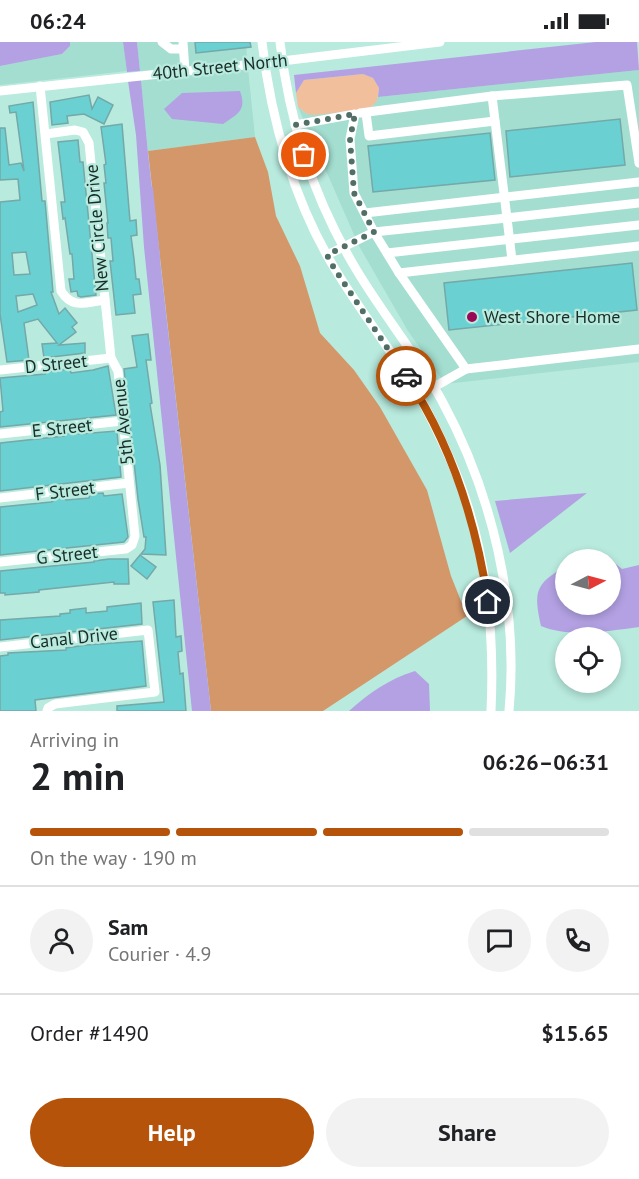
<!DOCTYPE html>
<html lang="en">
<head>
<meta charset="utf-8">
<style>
	:root { --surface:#fff; --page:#f2f2f2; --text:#202124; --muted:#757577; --line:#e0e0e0; --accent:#b45309 }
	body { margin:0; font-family:"PT Sans",sans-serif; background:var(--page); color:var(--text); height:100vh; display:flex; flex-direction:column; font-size:22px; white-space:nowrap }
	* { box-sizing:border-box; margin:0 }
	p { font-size:20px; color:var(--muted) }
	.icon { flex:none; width:33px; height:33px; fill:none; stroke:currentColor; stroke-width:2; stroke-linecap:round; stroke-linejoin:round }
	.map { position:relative; height:669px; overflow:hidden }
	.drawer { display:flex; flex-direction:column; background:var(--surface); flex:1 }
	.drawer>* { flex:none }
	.needle { width:39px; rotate:84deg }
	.tools { position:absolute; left:555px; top:507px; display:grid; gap:12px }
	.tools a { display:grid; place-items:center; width:66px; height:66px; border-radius:50%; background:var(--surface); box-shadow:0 3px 9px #0003; font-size:30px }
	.pin { position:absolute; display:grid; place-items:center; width:51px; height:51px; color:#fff; margin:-26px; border:3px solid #fff; border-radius:50%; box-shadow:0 2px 6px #0007 }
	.courier { position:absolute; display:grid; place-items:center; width:60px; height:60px; margin:-30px; border:4px solid #b45309; border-radius:50%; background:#fff; color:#222; box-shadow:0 2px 8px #0007 }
	.overview em { font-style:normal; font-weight:600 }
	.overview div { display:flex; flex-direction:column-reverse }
	.overview { display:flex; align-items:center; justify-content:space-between; height:102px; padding:0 30px }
	h1 { font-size:39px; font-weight:600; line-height:45px }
	.bar { display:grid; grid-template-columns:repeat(4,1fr); gap:9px 6px; align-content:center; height:72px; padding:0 30px }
	.bar i { height:8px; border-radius:4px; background:var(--line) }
	.bar .active { background:var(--accent) }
	.bar p { grid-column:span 4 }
	.line { display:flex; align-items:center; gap:15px; padding:0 30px; border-top:2px solid var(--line) }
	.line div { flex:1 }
	.round { display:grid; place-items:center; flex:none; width:63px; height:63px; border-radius:32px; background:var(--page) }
	.primary-button { display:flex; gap:12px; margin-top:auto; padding:12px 30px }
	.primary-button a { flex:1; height:69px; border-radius:36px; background:var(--accent); color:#fff; font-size:24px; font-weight:600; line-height:69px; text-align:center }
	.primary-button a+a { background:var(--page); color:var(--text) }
	.status { display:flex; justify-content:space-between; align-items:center; height:42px; padding:0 30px; background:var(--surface); direction:ltr }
	.status svg { height:16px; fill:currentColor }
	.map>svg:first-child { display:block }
	.built { fill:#a3ded0 }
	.green { fill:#f2bf9c }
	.forest { fill:#d4976a }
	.water { fill:#b3a1e3 }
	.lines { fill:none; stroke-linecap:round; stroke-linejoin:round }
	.stream { stroke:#b3a1e3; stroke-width:2 }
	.building { fill:#6ad0d1; stroke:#74a8a9; stroke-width:1.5; fill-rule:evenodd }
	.minor { stroke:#fff; stroke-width:9 }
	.done { stroke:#516f67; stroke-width:6; stroke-dasharray:0 10.8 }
	.route { stroke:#b45309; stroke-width:8 }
	.poi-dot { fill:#9a0757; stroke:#b8eadd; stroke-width:2 }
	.labels { text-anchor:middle; stroke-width:4.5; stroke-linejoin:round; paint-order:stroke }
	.street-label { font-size:18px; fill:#192d28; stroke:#b8eadd }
	.poi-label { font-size:18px; fill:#192d28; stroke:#b8eadd; text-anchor:start }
</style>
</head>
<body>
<div class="status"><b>06:24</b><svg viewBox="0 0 49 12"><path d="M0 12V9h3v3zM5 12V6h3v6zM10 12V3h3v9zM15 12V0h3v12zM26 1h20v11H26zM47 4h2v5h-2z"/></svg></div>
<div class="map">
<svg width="639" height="669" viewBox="0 0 639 669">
	<rect width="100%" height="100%" fill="#b8eadd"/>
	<g class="built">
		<polygon points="70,0 123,0 127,29 0,43 0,24 62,12 70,4"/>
		<polygon points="137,0 246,0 247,18 140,29"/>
		<polygon points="248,27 255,95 148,109 141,38"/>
		<polygon points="639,28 639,320 445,342 408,289 359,204 298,65 307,72 372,65 378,55"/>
	</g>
	<polygon class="green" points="363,32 373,36 379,46 377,59 369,67 315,73 307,72 298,65 296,51 304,38"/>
	<polygon class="forest" points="255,95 268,130 276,174 300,224 320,291 354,328 380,365 427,448 451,534 467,574 323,669 211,669 148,109"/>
	<g class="water">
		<polygon points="0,0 70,0 70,4 62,12 0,24"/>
		<polygon points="123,0 137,0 140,29 127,30"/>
		<polygon points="596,0 637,0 639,28 378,55 379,46 373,36 363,32 304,38 296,51 294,33"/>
		<polygon points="141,38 148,111 211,669 192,669 144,205 136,93 128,39"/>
		<path d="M240,49C247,68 238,72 223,82L172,77L164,67L182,51Z"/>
		<polygon points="587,451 510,511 495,459"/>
		<path d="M611,518L622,527L639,523V585C608,589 570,596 541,584C534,551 534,542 565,525L566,562H610Z"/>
		<path d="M415,629L429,642L430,669H349C369,651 389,637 415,629Z"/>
	</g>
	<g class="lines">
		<polyline class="stream" points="152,146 159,215"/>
	</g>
	<g class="building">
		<polygon points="195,0 250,0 251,5 196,11"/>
		<polygon points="89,53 92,67 98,55 113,63 104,82 84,72 67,74 68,81 52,83 50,60"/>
		<path d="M33,60L42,159H45L53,250H51L59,272L65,266L77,281L72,285L76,290L59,303L85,301V311L44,316L42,302L57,301L38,277L24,281L29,318L7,320L0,272V160L20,158L18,137L0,138V86H5L9,123L21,121L24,129L16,70L10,71L9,64ZM26,210L30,232L14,233L12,211ZM33,252L37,263L18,270L16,254Z"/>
		<polygon points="620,77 625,123 510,135 506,89"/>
		<polygon points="122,82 130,179 136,178 137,193 131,194 134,217 136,237 139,237 141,252 133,253 135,271 116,273 110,219 113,219 111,196 108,196 107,181 108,181 104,141 106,141 104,123 106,122 101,85"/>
		<polygon points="490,91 495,138 373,150 368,104"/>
		<polygon points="78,98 80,120 83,120 96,253 81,255 78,254 77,249 71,250 69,237 74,237 72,212 70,212 65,176 63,177 61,160 65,160 58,100"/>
		<polygon points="632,221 637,268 449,288 444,241"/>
		<polygon points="148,292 151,318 146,318 152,361 150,362 160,423 166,513 141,512 145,507 146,495 144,495 138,457 124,327 137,325 132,294"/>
		<polygon points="108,324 116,373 0,385 0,370 3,369 0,336 45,332 45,330 70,327 71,331 93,328"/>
		<polygon points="117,389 121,435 0,449 0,401 64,394 64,392 79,390 79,392"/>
		<polygon points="103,451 104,454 122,452 128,495 124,500 0,513 0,465 51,460 53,459 53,457 65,455 66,458 89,456 90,452"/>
		<polygon points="140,513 156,525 147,537 131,524"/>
		<polygon points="109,517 128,517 129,542 114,542 114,540 39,548 39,550 5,553 5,551 0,551 0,529 94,520 94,519"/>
		<polygon points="174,558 176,595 181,594 182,609 178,610 180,632 183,631 186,669 117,669 117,664 164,660 153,560"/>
		<polygon points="141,561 142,582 0,598 0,578 60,574 60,572 70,571 70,568 86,566 86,571 107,569 107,565"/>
		<polygon points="142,599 146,644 35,658 36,669 0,669 0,614 8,613 8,611 66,608 66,606 86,603"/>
	</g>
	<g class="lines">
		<g class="minor">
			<polyline points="162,0 171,7 183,7"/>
			<polyline points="183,0 185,29"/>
			<path d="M262,0C271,78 294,160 335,227C359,267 388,304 413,344C427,367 439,392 450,417C485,495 495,583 491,669"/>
			<path d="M280,0C289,78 313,154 353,222C380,269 416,311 442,359C492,451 519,563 509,669"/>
			<path d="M40,44L61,249C73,268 86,260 105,258"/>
			<polyline points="0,49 282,19 440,0"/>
			<polyline points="360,71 492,54"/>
			<polyline points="366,71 369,94 495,79"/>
			<polyline points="295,83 355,72 350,97 354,151 374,190 399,231 466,327 639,307"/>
			<polyline points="365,171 639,140"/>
			<polyline points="387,211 639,183"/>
			<polyline points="327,213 374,190 507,176 492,54 627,43 639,121"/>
			<polyline points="512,218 507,176 639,161"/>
			<polyline points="399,231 639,204"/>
			<polyline points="0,328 111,316"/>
			<polyline points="434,345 466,327"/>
			<polyline points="0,392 123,379"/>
			<polyline points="0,456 129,441"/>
			<polyline points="0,520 126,507 132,503 135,494 118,329 111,316 89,101 83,90 75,88 46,92"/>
			<polyline points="0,605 148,588 155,650 55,662 48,666 47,669"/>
		</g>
	</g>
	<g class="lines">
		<polyline class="done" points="304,113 295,83 355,72 350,97 354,151 374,190 327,213 334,226 406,334"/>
		<path class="route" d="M406,334C451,401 476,480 488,560"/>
	</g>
	<circle class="poi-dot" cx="472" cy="275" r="6"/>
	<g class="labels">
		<g class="street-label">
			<text transform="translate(220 25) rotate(-6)" y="6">40th Street North</text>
			<text transform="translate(97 186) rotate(-95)" y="6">New Circle Drive</text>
			<text transform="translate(56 322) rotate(-6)" y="6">D Street</text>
			<text transform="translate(123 380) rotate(-96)" y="6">5th Avenue</text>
			<text transform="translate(62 386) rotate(-6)" y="6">E Street</text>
			<text transform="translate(65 449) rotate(-7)" y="6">F Street</text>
			<text transform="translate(67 513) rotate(-6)" y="6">G Street</text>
			<text transform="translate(74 596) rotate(-6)" y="6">Canal Drive</text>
		</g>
		<g class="poi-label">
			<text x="484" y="281">West Shore Home</text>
		</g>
	</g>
</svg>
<div class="tools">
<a><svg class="needle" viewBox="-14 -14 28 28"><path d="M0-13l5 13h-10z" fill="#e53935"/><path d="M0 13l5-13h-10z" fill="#757577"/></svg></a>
<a><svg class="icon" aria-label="locate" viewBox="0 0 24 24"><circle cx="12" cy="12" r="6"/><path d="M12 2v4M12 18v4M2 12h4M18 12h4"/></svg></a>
</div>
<div class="pin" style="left:304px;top:113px;background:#ea580c"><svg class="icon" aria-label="bag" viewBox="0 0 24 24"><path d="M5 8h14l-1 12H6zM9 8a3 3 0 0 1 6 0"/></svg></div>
<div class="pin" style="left:488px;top:560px;background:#1f2937"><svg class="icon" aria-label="home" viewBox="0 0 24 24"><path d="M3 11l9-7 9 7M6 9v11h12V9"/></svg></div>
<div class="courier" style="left:406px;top:334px"><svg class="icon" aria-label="car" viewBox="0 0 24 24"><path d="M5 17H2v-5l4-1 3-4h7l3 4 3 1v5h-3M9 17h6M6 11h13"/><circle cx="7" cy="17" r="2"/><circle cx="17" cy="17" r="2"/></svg></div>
</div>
<section class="drawer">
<div class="overview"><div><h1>2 min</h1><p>Arriving in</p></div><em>06:26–06:31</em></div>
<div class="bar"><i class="active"></i><i class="active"></i><i class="active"></i><i></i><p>On the way · 190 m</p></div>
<div class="line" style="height:108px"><a class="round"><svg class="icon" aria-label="person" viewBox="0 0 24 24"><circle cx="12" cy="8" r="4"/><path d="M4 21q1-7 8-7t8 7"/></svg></a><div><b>Sam</b><p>Courier · 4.9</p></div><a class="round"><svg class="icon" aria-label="chat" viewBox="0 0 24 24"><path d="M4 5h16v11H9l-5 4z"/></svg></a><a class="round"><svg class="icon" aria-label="phone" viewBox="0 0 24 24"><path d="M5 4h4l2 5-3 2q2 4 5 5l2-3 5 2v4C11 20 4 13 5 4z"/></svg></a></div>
<div class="line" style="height:78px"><div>Order #1490</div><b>$15.65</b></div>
<div class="primary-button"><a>Help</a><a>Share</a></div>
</section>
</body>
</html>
